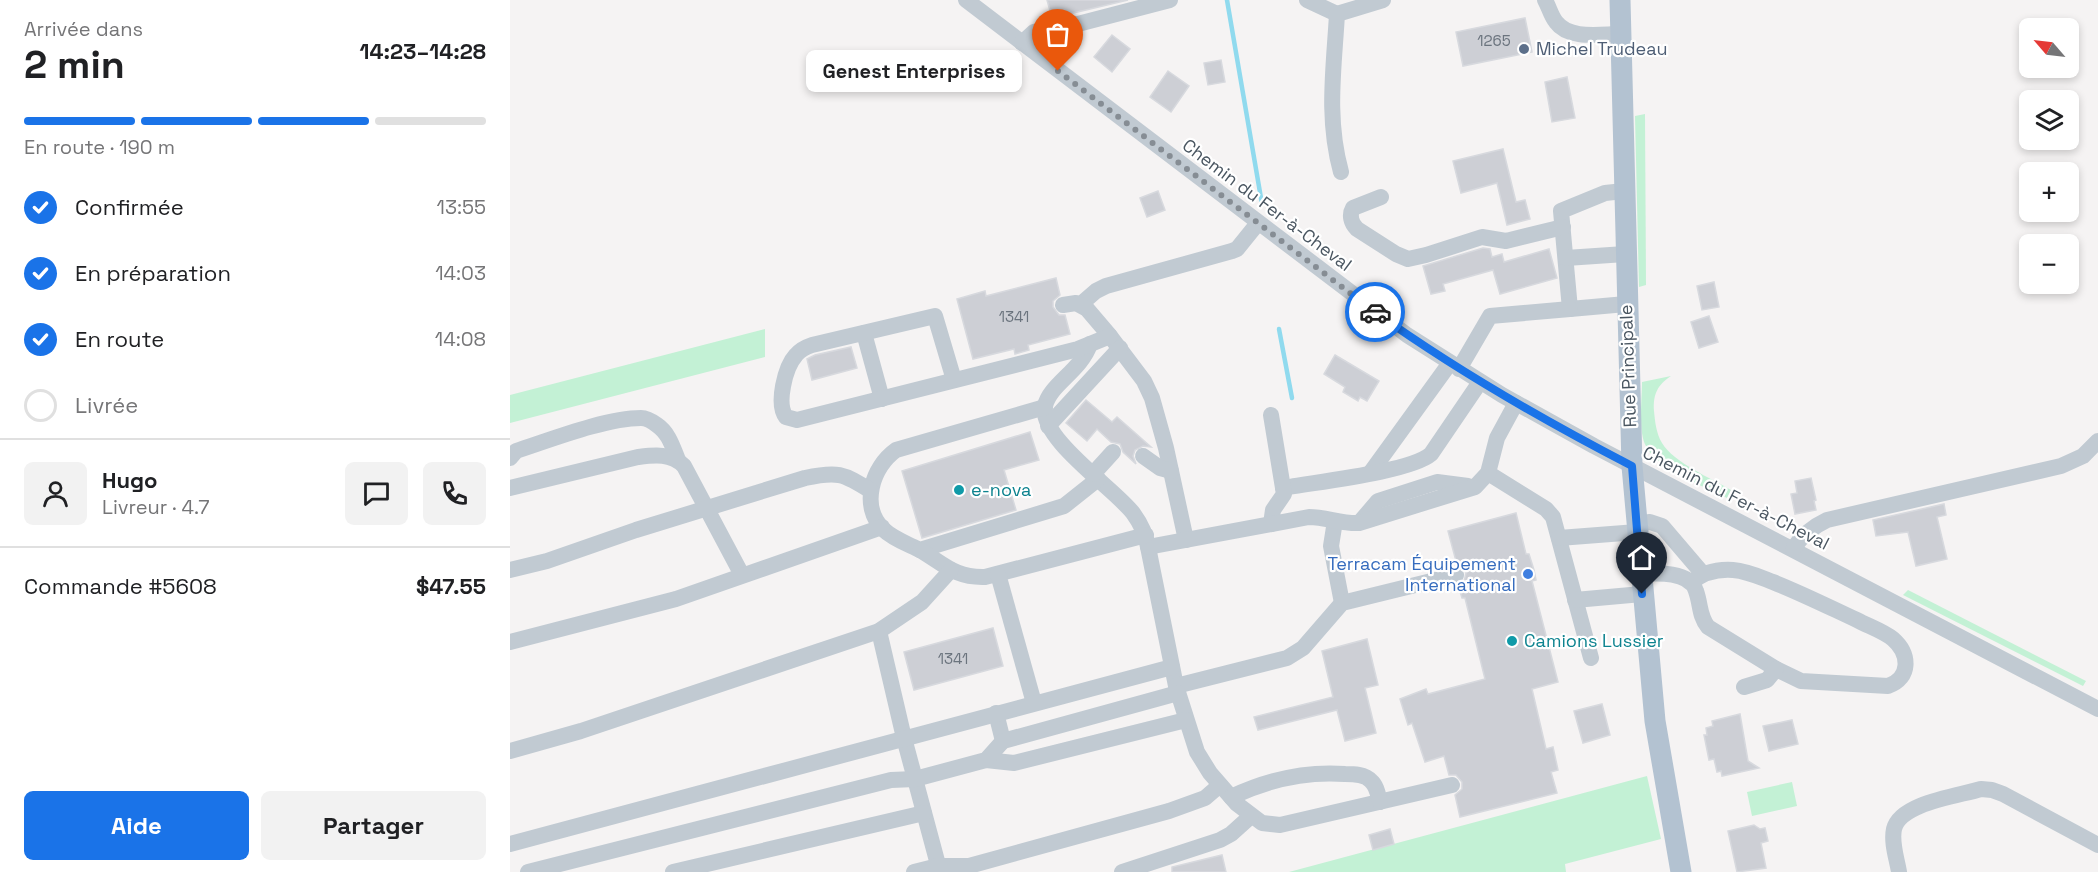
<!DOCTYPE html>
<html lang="fr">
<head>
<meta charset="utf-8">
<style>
	:root { --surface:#fff; --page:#f2f2f2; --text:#202124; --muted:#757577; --line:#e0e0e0; --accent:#1a73e8 }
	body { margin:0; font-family:"Space Grotesk",sans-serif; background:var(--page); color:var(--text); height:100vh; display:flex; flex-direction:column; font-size:22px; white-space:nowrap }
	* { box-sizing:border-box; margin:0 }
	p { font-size:20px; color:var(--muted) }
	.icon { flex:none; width:33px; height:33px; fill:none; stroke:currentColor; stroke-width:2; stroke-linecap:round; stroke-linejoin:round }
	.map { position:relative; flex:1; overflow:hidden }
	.side { display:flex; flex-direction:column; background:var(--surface); width:510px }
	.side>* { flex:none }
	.needle { width:39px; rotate:298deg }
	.tools { position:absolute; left:1509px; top:18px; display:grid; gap:12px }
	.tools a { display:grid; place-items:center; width:60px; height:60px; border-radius:9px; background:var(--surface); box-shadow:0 3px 9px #0003; font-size:30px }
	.pin { position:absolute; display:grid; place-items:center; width:51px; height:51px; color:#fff; margin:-62px -26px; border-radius:50% 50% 50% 0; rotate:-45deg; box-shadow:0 0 6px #0007 }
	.pin .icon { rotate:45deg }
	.courier { position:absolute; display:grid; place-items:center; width:60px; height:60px; margin:-30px; border:4px solid #1a73e8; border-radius:50%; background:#fff; color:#222; box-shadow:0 2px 8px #0007 }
	.bubble { position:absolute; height:42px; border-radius:9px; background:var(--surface); box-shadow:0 3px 9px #0003; font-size:20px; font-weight:800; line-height:42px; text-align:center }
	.headline em { font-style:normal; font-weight:800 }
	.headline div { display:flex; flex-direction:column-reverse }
	.headline { display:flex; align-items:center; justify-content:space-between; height:102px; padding:0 24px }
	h1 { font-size:39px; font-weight:800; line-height:45px }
	.bar { display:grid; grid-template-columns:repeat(4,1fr); gap:9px 6px; align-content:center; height:72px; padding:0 24px }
	.bar i { height:8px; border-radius:4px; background:var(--line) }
	.bar .current { background:var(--accent) }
	.bar p { grid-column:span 4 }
	.line { display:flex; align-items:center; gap:15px; padding:0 24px; border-top:2px solid var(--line) }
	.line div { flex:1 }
	.round { display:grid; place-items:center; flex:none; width:63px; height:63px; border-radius:9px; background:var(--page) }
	ol { padding:0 24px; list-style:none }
	li { display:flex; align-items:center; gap:18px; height:66px }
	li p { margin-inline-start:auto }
	li .icon { padding:6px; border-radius:50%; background:var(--accent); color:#fff; stroke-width:4 }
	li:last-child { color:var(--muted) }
	li i { width:33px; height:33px; border:3px solid var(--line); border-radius:50% }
	.primary-button { display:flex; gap:12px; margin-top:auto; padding:12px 24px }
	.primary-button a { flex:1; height:69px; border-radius:9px; background:var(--accent); color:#fff; font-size:24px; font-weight:800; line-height:69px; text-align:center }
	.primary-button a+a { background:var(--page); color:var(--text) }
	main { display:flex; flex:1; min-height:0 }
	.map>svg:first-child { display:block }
	.green { fill:#c3f1d5 }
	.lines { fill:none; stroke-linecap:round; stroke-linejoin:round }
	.stream { stroke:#90daee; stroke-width:4.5 }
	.building { fill:#cdcfd5; stroke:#d7d9de; stroke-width:1.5 }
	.minor { stroke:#c1cad2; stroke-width:16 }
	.major { stroke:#b3c2d1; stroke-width:21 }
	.done { stroke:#868d94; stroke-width:6; stroke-dasharray:0 10.8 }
	.route { stroke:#1a73e8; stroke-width:8 }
	.service-dot { fill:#5c6f8a; stroke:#fff; stroke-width:2 }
	.culture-dot { fill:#0f9aa8; stroke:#fff; stroke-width:2 }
	.shop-dot { fill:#3f7fe0; stroke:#fff; stroke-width:2 }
	.labels { text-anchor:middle; stroke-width:4.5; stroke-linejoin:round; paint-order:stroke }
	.number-label { font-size:15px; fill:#6b747e }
	.service-label { font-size:18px; fill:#4e5e75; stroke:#fff; text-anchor:start }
	.street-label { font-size:18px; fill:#4a5661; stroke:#fff }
	.culture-label { font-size:18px; fill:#0d838f; stroke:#fff; text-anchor:start }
	.shop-label { font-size:18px; fill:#366cbe; stroke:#fff; text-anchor:end }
</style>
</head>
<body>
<main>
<section class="side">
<div class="headline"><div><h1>2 min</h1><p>Arrivée dans</p></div><em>14:23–14:28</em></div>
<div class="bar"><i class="current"></i><i class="current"></i><i class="current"></i><i></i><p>En route · 190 m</p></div>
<ol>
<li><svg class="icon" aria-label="check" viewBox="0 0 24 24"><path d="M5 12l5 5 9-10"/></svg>Confirmée<p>13:55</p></li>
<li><svg class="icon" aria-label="check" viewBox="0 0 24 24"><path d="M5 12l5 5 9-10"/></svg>En préparation<p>14:03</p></li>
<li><svg class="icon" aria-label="check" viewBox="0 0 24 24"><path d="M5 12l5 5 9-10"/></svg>En route<p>14:08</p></li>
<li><i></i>Livrée</li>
</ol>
<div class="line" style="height:108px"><a class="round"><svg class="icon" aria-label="person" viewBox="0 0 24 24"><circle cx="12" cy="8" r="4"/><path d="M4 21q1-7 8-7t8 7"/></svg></a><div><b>Hugo</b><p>Livreur · 4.7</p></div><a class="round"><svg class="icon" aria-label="chat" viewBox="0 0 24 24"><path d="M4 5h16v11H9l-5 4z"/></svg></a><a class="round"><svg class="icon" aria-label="phone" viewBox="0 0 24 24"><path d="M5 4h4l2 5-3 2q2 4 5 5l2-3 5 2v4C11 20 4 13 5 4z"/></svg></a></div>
<div class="line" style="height:78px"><div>Commande #5608</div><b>$47.55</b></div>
<div class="primary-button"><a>Aide</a><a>Partager</a></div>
</section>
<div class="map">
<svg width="1588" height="872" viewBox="0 0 1588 872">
	<rect width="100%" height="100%" fill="#f5f3f3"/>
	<g class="green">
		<polygon points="1135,114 1136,285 1129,287 1125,116"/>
		<polygon points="255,329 255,357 0,423 0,395"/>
		<path d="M1161,376C1147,385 1143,395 1144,411C1145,421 1146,433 1152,443C1164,463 1201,478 1221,490L1217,498C1194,486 1148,470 1136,446C1128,432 1132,399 1132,382Z"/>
		<polygon points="1398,590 1576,681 1573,686 1393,595"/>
		<polygon points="1137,776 1151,839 1055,864 1056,872 779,872"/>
		<polygon points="1282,782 1287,806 1242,816 1237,792"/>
	</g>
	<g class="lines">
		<g class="stream">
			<polyline points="717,0 752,204"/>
			<polyline points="769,329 782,398"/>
		</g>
	</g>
	<g class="building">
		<polygon points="537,0 618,0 542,18"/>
		<polygon points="1015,18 1022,52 953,66 946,32"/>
		<polygon points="602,35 620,49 602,72 584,57"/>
		<polygon points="711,60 715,82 698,85 694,63"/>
		<polygon points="658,71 679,86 661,112 640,97"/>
		<polygon points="1057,77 1065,118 1042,122 1035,82"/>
		<polygon points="993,149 1006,202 1015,200 1020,219 997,225 987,183 951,193 943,161"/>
		<polygon points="648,191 655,210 637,217 630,198"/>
		<polygon points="973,248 980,249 982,257 992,254 994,262 1039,249 1047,278 990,294 983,270 933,284 935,291 921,294 913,266"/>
		<polygon points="546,278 550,295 543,301 543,307 549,315 555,315 560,334 518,345 519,350 505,354 504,349 463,359 447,299 475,291 476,296"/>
		<polygon points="1204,282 1209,307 1192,310 1187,286"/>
		<polygon points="1199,316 1208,342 1189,348 1181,322"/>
		<polygon points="341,347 347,368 302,380 297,359 305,355"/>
		<polygon points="825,355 869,381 857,401 850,397 848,401 833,392 835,387 814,374"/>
		<polygon points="576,400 602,422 607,417 641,447 633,446 625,450 623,456 626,464 613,452 610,444 601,442 587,429 577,441 556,423"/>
		<polygon points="520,432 529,460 494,470 506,510 412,538 392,471"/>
		<polygon points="1301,478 1306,500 1304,501 1306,510 1285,514 1281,494 1287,493 1285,481"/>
		<polygon points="1434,504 1436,515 1427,517 1437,559 1406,566 1398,532 1366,536 1363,520"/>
		<polygon points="1006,513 1016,554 1019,554 1024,570 1026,580 1022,581 1048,682 1022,689 1036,749 1043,747 1048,770 1041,772 1047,793 950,817 945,795 952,789 952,782 946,775 939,775 934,756 915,762 902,723 898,725 890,699 916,689 918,694 975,679 955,598 952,598 948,585 954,582 956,573 953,567 947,565 938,531"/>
		<polygon points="483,628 493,666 404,690 394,652"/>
		<polygon points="857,639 868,685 855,688 866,733 835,741 827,710 748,730 744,717 823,697 812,651"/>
		<polygon points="1092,704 1100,735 1073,743 1064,711"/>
		<polygon points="1230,714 1238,761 1249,768 1212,776 1211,771 1207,772 1204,759 1199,760 1194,735 1197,735 1196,728 1203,726 1202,721"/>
		<polygon points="1282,720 1288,744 1259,751 1253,726"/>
		<polygon points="1244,825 1250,829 1255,828 1258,841 1251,843 1256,868 1227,872 1218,831"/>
		<polygon points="880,829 884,844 863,850 859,835"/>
		<polygon points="712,855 716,872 662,872 662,867"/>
	</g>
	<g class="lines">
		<g class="minor">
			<polyline points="456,0 897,335 992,395 1084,446 1588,709"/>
			<polyline points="797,0 827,14"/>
			<path d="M1035,0C1039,7 1041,16 1046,22C1059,40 1091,34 1110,34"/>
			<polyline points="512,43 524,32 564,25 660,0"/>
			<path d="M831,172C816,118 824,68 827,14L873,0"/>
			<polyline points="1114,191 1095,193 1051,211 1060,309 1116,304"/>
			<path d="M871,197L843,208C839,215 841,223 847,229L886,254L898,259L916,255L972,237L996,241L1053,227"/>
			<polyline points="1056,258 1115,254"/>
			<polyline points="571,304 586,291 596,286 722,251 727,249 748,223"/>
			<polyline points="553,305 566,303 577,309 600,336 634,381 642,398 656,448 676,540"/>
			<polyline points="354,333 372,399"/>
			<path d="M580,344C571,371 540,384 535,406C528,438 605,489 623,513C631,524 636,534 638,547L666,686L687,752L700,773L727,804L752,823L770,825L942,785"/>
			<polyline points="949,369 980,316 1060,309"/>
			<path d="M444,380L425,316L302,345C296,347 291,349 286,355C275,367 266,404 276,417L287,420L568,349L600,336"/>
			<path d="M535,407L386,450C362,467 350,506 373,529C383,539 398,544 410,550L554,506L588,479"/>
			<polyline points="538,426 610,348"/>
			<polyline points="633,456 650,468 661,471"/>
			<path d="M0,458L6,451C40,440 96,418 131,418C136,418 143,422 147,425C159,433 163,448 168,460"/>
			<polyline points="861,472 940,363"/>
			<polyline points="978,473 1036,509 1043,517 1081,658"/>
			<polyline points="583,474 603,452"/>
			<path d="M0,488L128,457C145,455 161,453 174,466L232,575"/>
			<path d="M773,488C805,482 900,472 921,454L970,382"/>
			<polyline points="825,521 821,546 832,603"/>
			<polyline points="850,522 868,501 927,482 958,486"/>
			<polyline points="761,524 763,510 774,494 761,415"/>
			<polyline points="1126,524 1140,522 1152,526 1193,574"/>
			<polyline points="1049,538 1127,532"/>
			<path d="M638,547L799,517C816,517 832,524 849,523L965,487L978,473L987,438L1006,403"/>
			<path d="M1283,549C1292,535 1302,527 1317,520L1551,466L1573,456L1588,441"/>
			<path d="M410,550C434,564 445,578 475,577L636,535"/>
			<path d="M0,570L37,561L126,530L295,478C327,471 333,473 361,491"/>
			<polyline points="488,574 524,703"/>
			<path d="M1131,574C1147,573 1180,571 1186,591C1191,605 1189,616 1198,627L1266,669L1291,681L1378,686C1401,678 1400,654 1383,639C1373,631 1358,626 1347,620C1319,607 1291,593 1263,582C1250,577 1237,571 1223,570C1207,569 1193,572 1181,583"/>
			<polyline points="1065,600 1132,594"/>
			<polyline points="369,631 394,738 430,872"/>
			<polyline points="0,642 166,599 372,527"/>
			<polyline points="666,686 777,658 793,648 832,603 946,575"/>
			<polyline points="1234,687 1257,680 1266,669"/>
			<polyline points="486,713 493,741 668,693"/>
			<polyline points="0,751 71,731 369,631 412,602 441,570"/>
			<polyline points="476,760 504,763 676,720"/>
			<path d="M721,797C757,780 795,771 835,774C843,774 855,774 861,781C867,786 868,795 870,802"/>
			<polyline points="0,844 662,667"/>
			<polyline points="18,872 381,780 405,779 476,760 493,741"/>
			<polyline points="163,872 414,813"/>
			<polyline points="404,872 428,866 459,866 659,811 695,798 710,785"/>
			<polyline points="612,872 710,840 721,834 741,816"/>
			<path d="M1389,872C1387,859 1381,843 1384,829C1390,803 1448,796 1471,789L1482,790L1493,794L1588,845"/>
		</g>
		<polyline class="major" points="1110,0 1122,466 1145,721 1171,872"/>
	</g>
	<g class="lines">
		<polyline class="done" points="548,71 865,312"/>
		<path class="route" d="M865,312C946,370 1033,420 1122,466L1132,594"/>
	</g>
	<circle class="service-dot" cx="1014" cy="49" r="6"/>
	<g class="culture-dot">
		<circle cx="449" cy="490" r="6"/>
		<circle cx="1002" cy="641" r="6"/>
	</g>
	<circle class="shop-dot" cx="1018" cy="574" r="6"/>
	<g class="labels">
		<g class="number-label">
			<text x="984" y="46">1265</text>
			<text x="504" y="322">1341</text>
			<text x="443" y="664">1341</text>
		</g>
		<g class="service-label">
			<text x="1026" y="55">Michel Trudeau</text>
		</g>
		<g class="street-label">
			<text transform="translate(757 205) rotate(37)" y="6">Chemin du Fer-à-Cheval</text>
			<text transform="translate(1118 366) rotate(-92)" y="6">Rue Principale</text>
			<text transform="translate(1226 498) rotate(27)" y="6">Chemin du Fer-à-Cheval</text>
		</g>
		<g class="culture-label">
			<text x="461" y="496">e-nova</text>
			<text x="1014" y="647">Camions Lussier</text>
		</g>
		<g class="shop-label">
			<text x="1006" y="570">Terracam Équipement<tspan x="1006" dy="21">International</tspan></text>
		</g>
	</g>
</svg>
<div class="tools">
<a><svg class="needle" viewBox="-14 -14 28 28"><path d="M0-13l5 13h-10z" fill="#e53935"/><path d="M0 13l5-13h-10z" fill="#757577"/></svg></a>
<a><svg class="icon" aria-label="layers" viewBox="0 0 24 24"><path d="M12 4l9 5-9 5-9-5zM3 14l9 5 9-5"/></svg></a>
<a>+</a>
<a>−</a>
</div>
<div class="pin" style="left:548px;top:71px;background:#ea580c"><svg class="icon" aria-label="bag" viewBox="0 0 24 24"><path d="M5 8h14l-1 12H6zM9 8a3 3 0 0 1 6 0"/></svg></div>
<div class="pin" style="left:1132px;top:594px;background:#1f2937"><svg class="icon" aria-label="home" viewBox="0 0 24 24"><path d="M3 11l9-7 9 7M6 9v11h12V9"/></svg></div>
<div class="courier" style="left:865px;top:312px"><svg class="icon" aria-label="car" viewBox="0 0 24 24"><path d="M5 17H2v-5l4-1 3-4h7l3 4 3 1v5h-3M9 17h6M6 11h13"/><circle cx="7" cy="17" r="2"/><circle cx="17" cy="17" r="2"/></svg></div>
<div class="bubble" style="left:296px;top:50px;width:216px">Genest Enterprises</div>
</div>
</main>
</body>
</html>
